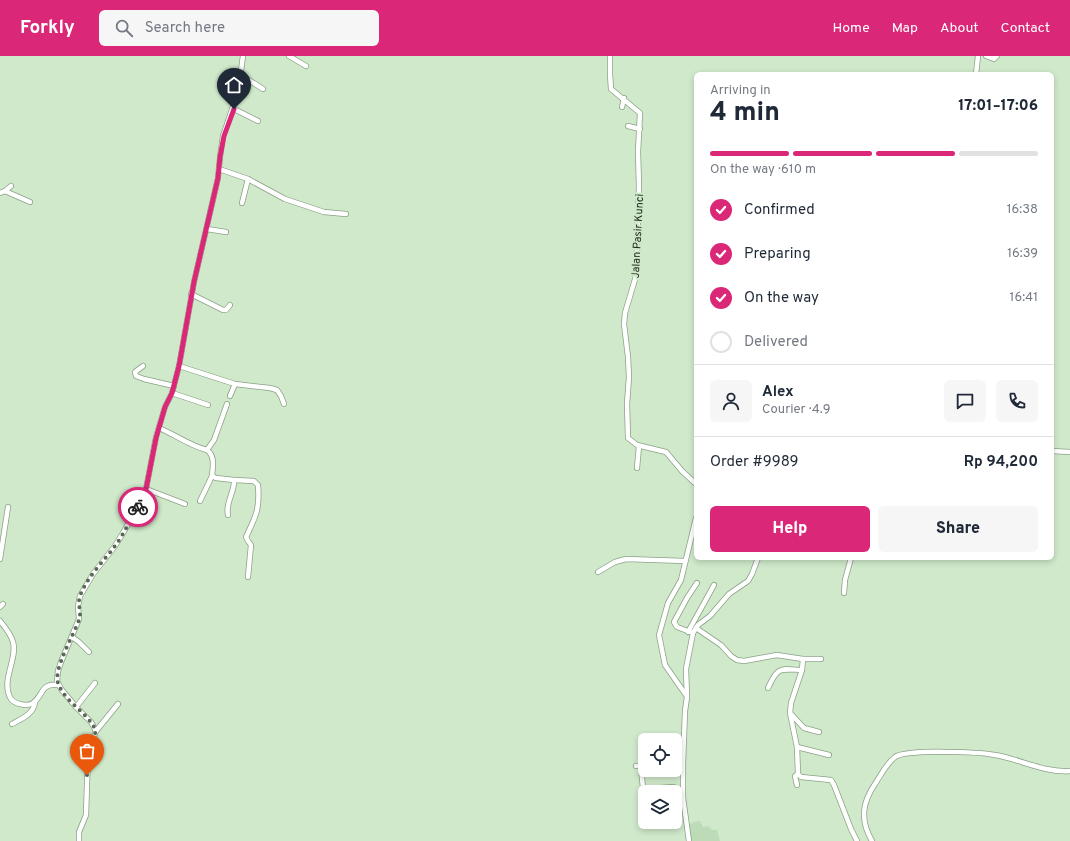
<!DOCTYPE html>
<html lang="en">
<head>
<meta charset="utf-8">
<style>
	:root { --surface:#fff; --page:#f6f6f7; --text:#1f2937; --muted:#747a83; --line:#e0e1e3; --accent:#db2777 }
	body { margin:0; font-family:Overpass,sans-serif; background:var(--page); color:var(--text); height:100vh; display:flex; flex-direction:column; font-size:15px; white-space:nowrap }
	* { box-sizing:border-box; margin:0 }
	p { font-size:13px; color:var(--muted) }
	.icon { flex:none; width:22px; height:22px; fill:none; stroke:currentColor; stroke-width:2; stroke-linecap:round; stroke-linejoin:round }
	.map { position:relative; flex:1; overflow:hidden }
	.drawer { position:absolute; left:694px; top:16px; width:360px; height:488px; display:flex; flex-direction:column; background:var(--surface); border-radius:6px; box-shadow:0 2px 6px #0003 }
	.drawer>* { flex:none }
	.tools { position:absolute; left:638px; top:677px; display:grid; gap:8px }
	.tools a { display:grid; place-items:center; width:44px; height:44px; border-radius:6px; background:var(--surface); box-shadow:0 2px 6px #0003; font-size:20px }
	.pin { position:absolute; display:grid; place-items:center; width:34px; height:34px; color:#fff; margin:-41px -17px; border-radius:50% 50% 50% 0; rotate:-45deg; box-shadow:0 0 4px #0007 }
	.pin .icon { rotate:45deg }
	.courier { position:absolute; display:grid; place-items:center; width:40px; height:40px; margin:-20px; border:3px solid #db2777; border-radius:50%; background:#fff; color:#222; box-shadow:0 1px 5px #0007 }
	.headline em { font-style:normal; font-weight:800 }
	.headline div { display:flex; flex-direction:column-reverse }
	.headline { display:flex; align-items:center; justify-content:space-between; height:68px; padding:0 16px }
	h1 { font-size:26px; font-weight:800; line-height:30px }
	.bar { display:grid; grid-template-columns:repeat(4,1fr); gap:6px 4px; align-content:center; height:48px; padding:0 16px }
	.bar i { height:5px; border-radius:3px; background:var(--line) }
	.bar .current { background:var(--accent) }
	.bar p { grid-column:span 4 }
	.line { display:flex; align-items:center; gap:10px; padding:0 16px; border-top:1px solid var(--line) }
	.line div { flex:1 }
	.round { display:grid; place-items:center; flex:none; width:42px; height:42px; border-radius:6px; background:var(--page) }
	ol { padding:0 16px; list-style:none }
	li { display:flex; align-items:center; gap:12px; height:44px }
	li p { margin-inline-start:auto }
	li .icon { padding:4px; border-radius:50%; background:var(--accent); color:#fff; stroke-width:4 }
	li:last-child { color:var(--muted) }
	li i { width:22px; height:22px; border:2px solid var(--line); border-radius:50% }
	.button { display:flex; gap:8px; margin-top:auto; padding:8px 16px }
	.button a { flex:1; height:46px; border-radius:6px; background:var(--accent); color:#fff; font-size:16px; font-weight:800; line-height:46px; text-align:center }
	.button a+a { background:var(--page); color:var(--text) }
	header { display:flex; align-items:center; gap:24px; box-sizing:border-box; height:56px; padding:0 20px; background:var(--accent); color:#fff }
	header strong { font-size:19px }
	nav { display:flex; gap:22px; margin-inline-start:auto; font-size:14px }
	.search { width:280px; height:36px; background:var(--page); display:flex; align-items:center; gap:10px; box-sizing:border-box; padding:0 14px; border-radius:6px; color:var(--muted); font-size:15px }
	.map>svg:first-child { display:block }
	.built { fill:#bedbb8 }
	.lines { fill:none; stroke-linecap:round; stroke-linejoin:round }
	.minor-casing { stroke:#8aa286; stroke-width:6 }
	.minor { stroke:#fff; stroke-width:4.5 }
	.done { stroke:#5a6957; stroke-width:4; stroke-dasharray:0 7.2 }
	.route { stroke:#db2777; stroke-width:5 }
	.labels { text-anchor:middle; stroke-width:4; stroke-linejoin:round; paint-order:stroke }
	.street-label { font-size:11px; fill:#1b2419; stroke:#cfe9ca }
</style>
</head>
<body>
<header>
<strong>Forkly</strong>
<div class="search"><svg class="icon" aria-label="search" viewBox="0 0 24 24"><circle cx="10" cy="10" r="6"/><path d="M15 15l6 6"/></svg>Search here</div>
<nav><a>Home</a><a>Map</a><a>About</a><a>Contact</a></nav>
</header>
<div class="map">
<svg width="1070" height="785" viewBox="0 0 1070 785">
	<rect width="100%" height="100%" fill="#cfe9ca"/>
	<polygon class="built" points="700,765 703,771 708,770 712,774 717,774 720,785 690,785 688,769 694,766"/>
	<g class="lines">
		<g class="minor-casing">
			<g id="minor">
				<polyline points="289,0 306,10"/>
				<polyline points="610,0 610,18 611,33 640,57 638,96 639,130 636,220 625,257 624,268 628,301 629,321 627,348 628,382 637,389 666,396 682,415 696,428"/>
				<polyline points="986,0 994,3 997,0"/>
				<polyline points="976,18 978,0"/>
				<polyline points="241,19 263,33"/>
				<polyline points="622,51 624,42"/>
				<polyline points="234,53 258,65"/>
				<polyline points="628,70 640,73"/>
				<polyline points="219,113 248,123 285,143 324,156 346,158"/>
				<polyline points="5,135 11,130"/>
				<polyline points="0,137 5,135 30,146"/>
				<polyline points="242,147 248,123"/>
				<polyline points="207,173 226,176"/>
				<polyline points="191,238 223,254 226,254 230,249"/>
				<polyline points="143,310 135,316 136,320 144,323 174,330"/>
				<polyline points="179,310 235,328 270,332 277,334 281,340 284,348"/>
				<polyline points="172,337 208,349"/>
				<polyline points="230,340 235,328"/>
				<path d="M159,372C176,379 190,390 207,394L214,384L227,348"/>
				<path d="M207,394C215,400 213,410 212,420L216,422L234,424C235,436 225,447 228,459"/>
				<polyline points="1052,395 1070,396"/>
				<polyline points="637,412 639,390"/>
				<path d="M234,424L254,425L258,429C260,453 256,460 246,481L248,485L251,489L248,521"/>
				<polyline points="146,433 185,448"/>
				<polyline points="200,445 212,420"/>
				<polyline points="0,503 8,451"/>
				<polyline points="598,516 615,506 626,503 685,505"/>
				<polyline points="844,537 845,524 851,502"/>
				<polyline points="0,551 3,548"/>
				<path d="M0,565C5,571 11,578 13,586C18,603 0,625 11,643C15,648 27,651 33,647C44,639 40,627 58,629"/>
				<polyline points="696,572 721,589 731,600 737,604 744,605 777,599 803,603 802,614 791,647 790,657 797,691 798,718 801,721 831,724 834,729 851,773 857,785"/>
				<polyline points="688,576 714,529"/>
				<polyline points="693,577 677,571 674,566 687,542 697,527"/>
				<polyline points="72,581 79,586 89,596"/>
				<polyline points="803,603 821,603"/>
				<path d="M768,632C778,610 780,613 802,614"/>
				<polyline points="686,639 665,609 659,579 668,547 681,524 696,462"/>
				<polyline points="76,651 95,627"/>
				<polyline points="791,658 804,672 819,676"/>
				<path d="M12,668C21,663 34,658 35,646"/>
				<polyline points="96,675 118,648"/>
				<polyline points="797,691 829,699"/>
				<polyline points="636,710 640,710 641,712 643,732 645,733 674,731 683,742"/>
				<polyline points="797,729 795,720 798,718"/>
				<polyline points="79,785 79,776 86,759 88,697 96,675 91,666 76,651 61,633 57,625 58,615 61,606 79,563 78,550 80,540 93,518 115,490 123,477 141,445 146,433 156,381 165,351 172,337 179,310 194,226 218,122 220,101 223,80 238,36 243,0"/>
				<polyline points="689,785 683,742 683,707 685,655 687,641 686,613 693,577 698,569 710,560 729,538 748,525 752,518 758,502"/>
				<path d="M872,785C860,764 862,747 875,728C881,719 886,708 895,701C907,693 979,696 995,699C1020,703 1044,717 1070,715"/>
			</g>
		</g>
		<use href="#minor" class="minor"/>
	</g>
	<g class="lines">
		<path class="done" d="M87,719L88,697L96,675C88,656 65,647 58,627C53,614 74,578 79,564C82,557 77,548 80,540C87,521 103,506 115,490C124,478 130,464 138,451"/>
		<polyline class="route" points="138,451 146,433 156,382 165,351 172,337 179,310 194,226 218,122 220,101 224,80 234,53"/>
	</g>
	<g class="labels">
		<g class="street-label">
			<text transform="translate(637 180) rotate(-87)" y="4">Jalan Pasir Kunci</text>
		</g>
	</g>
</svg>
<div class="tools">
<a><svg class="icon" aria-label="locate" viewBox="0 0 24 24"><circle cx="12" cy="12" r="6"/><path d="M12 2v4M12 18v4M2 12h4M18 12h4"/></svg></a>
<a><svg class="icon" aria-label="layers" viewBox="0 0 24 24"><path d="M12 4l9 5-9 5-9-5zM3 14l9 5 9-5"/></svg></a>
</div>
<div class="pin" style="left:87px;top:719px;background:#ea580c"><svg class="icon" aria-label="bag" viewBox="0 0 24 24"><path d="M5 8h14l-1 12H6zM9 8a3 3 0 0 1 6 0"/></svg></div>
<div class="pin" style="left:234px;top:53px;background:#1f2937"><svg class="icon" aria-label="home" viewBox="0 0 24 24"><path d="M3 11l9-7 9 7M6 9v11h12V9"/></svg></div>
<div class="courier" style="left:138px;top:451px"><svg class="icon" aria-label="bike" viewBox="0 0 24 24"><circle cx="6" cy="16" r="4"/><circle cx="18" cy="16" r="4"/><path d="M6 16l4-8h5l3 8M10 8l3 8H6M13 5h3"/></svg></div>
<section class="drawer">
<div class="headline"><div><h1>4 min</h1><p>Arriving in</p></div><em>17:01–17:06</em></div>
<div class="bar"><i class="current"></i><i class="current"></i><i class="current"></i><i></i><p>On the way · 610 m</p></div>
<ol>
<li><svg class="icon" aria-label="check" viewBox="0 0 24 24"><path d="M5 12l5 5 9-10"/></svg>Confirmed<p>16:38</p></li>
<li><svg class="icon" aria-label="check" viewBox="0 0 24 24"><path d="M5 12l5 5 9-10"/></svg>Preparing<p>16:39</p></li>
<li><svg class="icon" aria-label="check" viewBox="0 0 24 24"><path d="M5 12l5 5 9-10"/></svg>On the way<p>16:41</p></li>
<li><i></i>Delivered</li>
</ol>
<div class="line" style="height:72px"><a class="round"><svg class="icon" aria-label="person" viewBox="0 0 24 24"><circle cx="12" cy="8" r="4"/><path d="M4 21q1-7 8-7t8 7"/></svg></a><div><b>Alex</b><p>Courier · 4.9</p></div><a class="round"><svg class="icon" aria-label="chat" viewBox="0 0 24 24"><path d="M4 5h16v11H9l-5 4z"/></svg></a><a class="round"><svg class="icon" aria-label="phone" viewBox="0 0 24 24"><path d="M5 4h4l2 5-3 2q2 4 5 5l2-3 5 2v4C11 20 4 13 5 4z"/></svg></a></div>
<div class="line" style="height:52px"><div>Order #9989</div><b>Rp 94,200</b></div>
<div class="button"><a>Help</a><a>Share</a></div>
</section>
</div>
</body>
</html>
